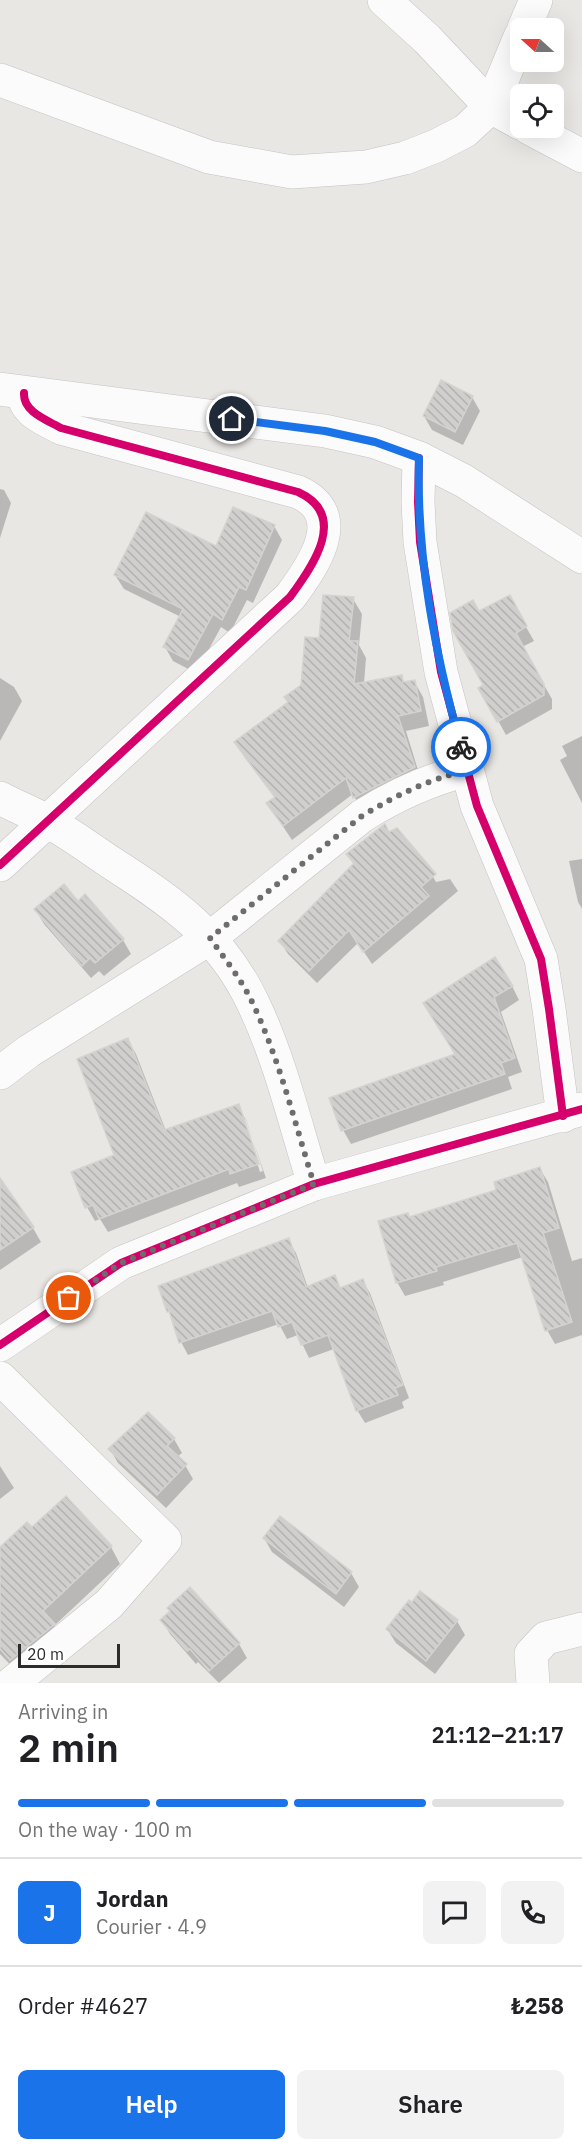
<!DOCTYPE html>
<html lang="en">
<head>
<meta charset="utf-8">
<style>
	:root { --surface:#fff; --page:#f2f2f2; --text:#202124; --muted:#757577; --line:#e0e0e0; --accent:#1a73e8 }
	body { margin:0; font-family:"IBM Plex Sans",sans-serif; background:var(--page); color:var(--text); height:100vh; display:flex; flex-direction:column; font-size:22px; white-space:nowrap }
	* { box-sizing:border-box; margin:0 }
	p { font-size:20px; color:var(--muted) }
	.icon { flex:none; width:33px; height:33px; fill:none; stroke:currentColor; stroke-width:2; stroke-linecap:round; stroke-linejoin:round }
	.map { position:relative; height:1683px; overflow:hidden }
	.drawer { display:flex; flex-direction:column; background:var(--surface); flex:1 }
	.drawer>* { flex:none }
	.needle { width:39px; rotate:291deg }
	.fabs { position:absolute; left:510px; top:18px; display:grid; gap:12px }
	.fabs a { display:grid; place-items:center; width:54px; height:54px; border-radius:9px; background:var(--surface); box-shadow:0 6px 24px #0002; font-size:30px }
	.scale { position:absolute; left:18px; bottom:15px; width:102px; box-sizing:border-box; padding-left:6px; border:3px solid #2c2c2c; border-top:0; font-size:16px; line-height:21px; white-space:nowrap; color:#2c2c2c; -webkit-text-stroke:4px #fff; paint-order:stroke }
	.pin { position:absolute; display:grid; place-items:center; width:51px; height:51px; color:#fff; margin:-26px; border:3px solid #fff; border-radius:50%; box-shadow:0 2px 6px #0007 }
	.courier { position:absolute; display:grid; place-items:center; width:60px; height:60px; margin:-30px; border:4px solid #1a73e8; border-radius:50%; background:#fff; color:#222; box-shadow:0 2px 8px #0007 }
	.overview em { font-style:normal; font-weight:600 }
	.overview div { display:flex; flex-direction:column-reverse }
	.overview { display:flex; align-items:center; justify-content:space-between; height:102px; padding:0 18px }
	h1 { font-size:39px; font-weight:600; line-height:45px }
	.bar { display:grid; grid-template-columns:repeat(4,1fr); gap:9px 6px; align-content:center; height:72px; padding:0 18px }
	.bar i { height:8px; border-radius:4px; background:var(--line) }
	.bar .on { background:var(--accent) }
	.bar p { grid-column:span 4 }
	.line { display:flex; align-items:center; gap:15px; padding:0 18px; border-top:2px solid var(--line) }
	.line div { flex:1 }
	.round { display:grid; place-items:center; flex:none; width:63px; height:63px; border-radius:9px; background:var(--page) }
	.primary-button { display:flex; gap:12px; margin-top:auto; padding:12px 18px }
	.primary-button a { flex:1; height:69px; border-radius:9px; background:var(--accent); color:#fff; font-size:24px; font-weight:600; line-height:69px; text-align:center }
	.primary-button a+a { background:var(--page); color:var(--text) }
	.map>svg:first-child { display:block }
	.shadow { fill:#0003; fill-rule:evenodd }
	.building { fill:url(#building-back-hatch); stroke:#d4d3d0; stroke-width:1.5 }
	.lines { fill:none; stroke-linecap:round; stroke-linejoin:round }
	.street-casing { stroke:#c4c3c3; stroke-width:34 }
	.secondary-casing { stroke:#c4c3c3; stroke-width:34 }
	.street { stroke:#fcfbfb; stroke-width:33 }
	.secondary { stroke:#fcfbfb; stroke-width:33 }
	.cycleway-casing { stroke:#fff; stroke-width:11 }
	.cycleway { stroke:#d6006c; stroke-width:8 }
	.done { stroke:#6e6d6c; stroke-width:6; stroke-dasharray:0 10.8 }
	.route { stroke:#1a73e8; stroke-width:8 }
</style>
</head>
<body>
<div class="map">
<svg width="582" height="1683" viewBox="0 0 582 1683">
	<defs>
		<pattern id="building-back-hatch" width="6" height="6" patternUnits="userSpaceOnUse" patternTransform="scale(1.5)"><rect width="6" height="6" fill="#d1cfcd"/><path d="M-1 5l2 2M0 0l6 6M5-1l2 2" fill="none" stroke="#b4b2b0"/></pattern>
	</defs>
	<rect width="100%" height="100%" fill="#e9e7e4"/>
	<g class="shadow">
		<polygon points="472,397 480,411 463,445 432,430 424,416"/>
		<polygon points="0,489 4,490 11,503 0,538"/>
		<polygon points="274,526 282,540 253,603 247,600 230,633 221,627 196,673 173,661 165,647 181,617 124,589 115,575 216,548"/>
		<polygon points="509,597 534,641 522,647 552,699 552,709 506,735 480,688 485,686"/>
		<polygon points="353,599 362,614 359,645 366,658 364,684 401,677 405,683 414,681 423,697 429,726 406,731 422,783 363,813 353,794 292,840 268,804 275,798 245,758 236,742 290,703 303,685 320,640"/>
		<polygon points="0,678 14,687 22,701 0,741"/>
		<polygon points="582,736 582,803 560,760 567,756 562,746"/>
		<polygon points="389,834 428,868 436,882 450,879 458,891 372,964 358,943 317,983 288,954 280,941 354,865 348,854"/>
		<polygon points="582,859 582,909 578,902 569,861"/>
		<polygon points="78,903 123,940 131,954 104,976 99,971 91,978 44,924 36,910"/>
		<polygon points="512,986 519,1000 501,1012 522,1072 508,1077 512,1089 351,1144 343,1130 456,1055 433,1018"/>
		<path d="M128,1040L136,1054L166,1131L238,1106L246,1120L266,1178L239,1187L237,1183L108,1232L100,1219L95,1221L87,1207L116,1156ZM243,1119H246L263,1171L260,1172Z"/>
		<polygon points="540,1169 548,1182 572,1261 582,1258 582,1335 555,1344 547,1330 523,1257 443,1282 444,1285 405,1296 397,1282 410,1219 498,1191"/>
		<polygon points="0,1200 33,1228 41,1242 0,1270"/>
		<polygon points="288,1240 296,1253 308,1288 334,1277 341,1289 362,1280 370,1293 409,1398 402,1402 404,1408 365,1423 357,1410 334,1349 309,1358 298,1335 287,1339 279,1324 188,1355 181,1342 160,1287"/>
		<polygon points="174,1439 182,1453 177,1457 185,1465 193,1479 166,1508 118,1463 110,1449"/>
		<polygon points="0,1466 14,1488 0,1499"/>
		<polygon points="66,1498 111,1547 120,1564 54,1626 63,1641 21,1676 0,1654 0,1549 32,1530"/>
		<polygon points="280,1518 351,1573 359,1587 344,1607 272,1552 264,1538"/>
		<polygon points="190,1589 239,1644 247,1658 219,1683 198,1662 196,1664 170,1634 162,1620"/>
		<polygon points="457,1621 465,1635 435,1674 396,1643 387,1629"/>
	</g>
	<g class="building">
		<polygon points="441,380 473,396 455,432 423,416"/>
		<polygon points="233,507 275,525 246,590 239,587 222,620 213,614 188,660 163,647 183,609 114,575 146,512 216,546"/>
		<polygon points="323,595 354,597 349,641 358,641 354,684 402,675 403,682 415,680 421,711 398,716 415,767 353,798 346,778 283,826 266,803 275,797 234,742 288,702 284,697 301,685 305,637 319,638"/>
		<polygon points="510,595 527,626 516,633 544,684 544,695 497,722 478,688 483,685 453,631 450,613 473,600 479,611"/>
		<polygon points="385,824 389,832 397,828 436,874 421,887 429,896 363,952 349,930 309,971 278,941 354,863 346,854"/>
		<polygon points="64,884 78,901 85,894 124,939 95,963 90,958 82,966 34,909"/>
		<polygon points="495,957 513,986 494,997 515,1058 501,1063 505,1074 341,1131 329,1098 455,1054 423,1003"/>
		<polygon points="128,1038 164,1130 239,1104 259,1164 230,1174 229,1169 99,1219 93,1205 85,1208 71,1172 114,1155 77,1059"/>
		<polygon points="540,1167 559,1228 543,1233 572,1322 545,1331 517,1243 436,1267 437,1271 396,1283 378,1221 408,1213 409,1217 496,1190 494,1182"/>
		<polygon points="0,1178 34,1227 0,1250"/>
		<polygon points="289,1238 306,1287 335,1275 340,1288 363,1279 403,1385 395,1388 398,1395 356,1411 328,1335 301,1345 292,1322 278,1327 272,1311 179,1343 169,1311 167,1312 158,1286"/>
		<polygon points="148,1412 175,1438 167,1446 187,1464 157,1495 108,1449"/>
		<polygon points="66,1496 112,1546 43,1611 55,1624 10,1660 0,1649 0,1547 27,1522 32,1527"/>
		<polygon points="280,1516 352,1572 336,1594 263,1538"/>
		<polygon points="190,1587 240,1643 209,1671 190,1649 187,1651 160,1620 170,1611 167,1608"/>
		<polygon points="420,1591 458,1620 426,1661 386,1629 409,1600 412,1602"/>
	</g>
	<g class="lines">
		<g class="street-casing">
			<g id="street">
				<polyline points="384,0 427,39 491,107 520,123"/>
				<polyline points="524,28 536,0"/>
				<polyline points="0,80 209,157 292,172 366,167 405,158 436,146 465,131 491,107 520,37"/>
				<polyline points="529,128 582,156"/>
				<polyline points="419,458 418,502 420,542 441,672 477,806 541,959 549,1009 563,1116"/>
				<path d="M0,798C15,806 30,812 45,820C68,832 89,848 110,862C171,901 221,935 253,1003C280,1059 295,1124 314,1184"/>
				<path d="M0,865L290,597C313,566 349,515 298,492L61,428C47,420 23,412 24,393"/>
				<path d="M0,1073L29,1051L210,938L362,816C395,795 428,780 467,770"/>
				<polyline points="0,1345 121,1263 314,1184 582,1109"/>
				<polyline points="0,1378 165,1540 109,1604 12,1683"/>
				<polyline points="533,1683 531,1654 546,1638 582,1629"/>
			</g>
		</g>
		<g class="secondary-casing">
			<polyline id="secondary" points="0,389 325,431 375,442 419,458 464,481 582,557"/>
		</g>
		<use href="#street" class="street"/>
		<use href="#secondary" class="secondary"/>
		<g class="cycleway-casing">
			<g id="cycleway">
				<polyline points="419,458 418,502 420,542 441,672 477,806 541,959 549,1009 563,1116"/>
				<path d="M0,865L290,597C313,566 349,515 298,492L61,428C47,420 23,412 24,393"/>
				<polyline points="0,1345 121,1263 314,1184 582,1109"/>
			</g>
		</g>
		<use href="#cycleway" class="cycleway"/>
	</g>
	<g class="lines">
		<path class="done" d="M69,1298L121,1263L314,1184C295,1124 280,1061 253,1004C242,980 225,959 210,938L362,816C396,795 428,780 467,770L461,747"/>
		<path class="route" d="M232,419L325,431L375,442L419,458C416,556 435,653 461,747"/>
	</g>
</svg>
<div class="fabs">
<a><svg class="needle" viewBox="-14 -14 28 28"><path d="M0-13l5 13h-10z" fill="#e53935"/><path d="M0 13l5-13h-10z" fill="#757577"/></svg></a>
<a><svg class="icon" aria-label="locate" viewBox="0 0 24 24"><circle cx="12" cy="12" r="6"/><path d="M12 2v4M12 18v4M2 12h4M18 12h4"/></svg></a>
</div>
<div class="scale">20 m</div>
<div class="pin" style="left:69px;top:1298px;background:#ea580c"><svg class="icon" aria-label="bag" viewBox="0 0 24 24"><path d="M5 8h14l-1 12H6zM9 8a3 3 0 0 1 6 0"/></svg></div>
<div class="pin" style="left:232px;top:419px;background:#1f2937"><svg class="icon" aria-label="home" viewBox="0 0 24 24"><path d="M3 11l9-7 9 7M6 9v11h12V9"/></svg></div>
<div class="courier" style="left:461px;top:747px"><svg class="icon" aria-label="bike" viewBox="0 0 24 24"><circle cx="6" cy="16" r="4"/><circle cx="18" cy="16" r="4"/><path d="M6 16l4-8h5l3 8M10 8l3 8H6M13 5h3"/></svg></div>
</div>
<section class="drawer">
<div class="overview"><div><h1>2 min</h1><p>Arriving in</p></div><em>21:12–21:17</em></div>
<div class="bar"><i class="on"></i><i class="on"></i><i class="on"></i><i></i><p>On the way · 100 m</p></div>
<div class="line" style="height:108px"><b class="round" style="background:var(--accent);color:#fff">J</b><div><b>Jordan</b><p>Courier · 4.9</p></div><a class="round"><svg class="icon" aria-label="chat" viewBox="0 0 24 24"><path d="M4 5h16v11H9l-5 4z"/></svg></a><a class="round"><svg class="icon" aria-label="phone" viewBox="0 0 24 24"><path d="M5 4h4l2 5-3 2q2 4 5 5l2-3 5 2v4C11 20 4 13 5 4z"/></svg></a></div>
<div class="line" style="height:78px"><div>Order #4627</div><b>₺258</b></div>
<div class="primary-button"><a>Help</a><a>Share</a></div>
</section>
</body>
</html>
